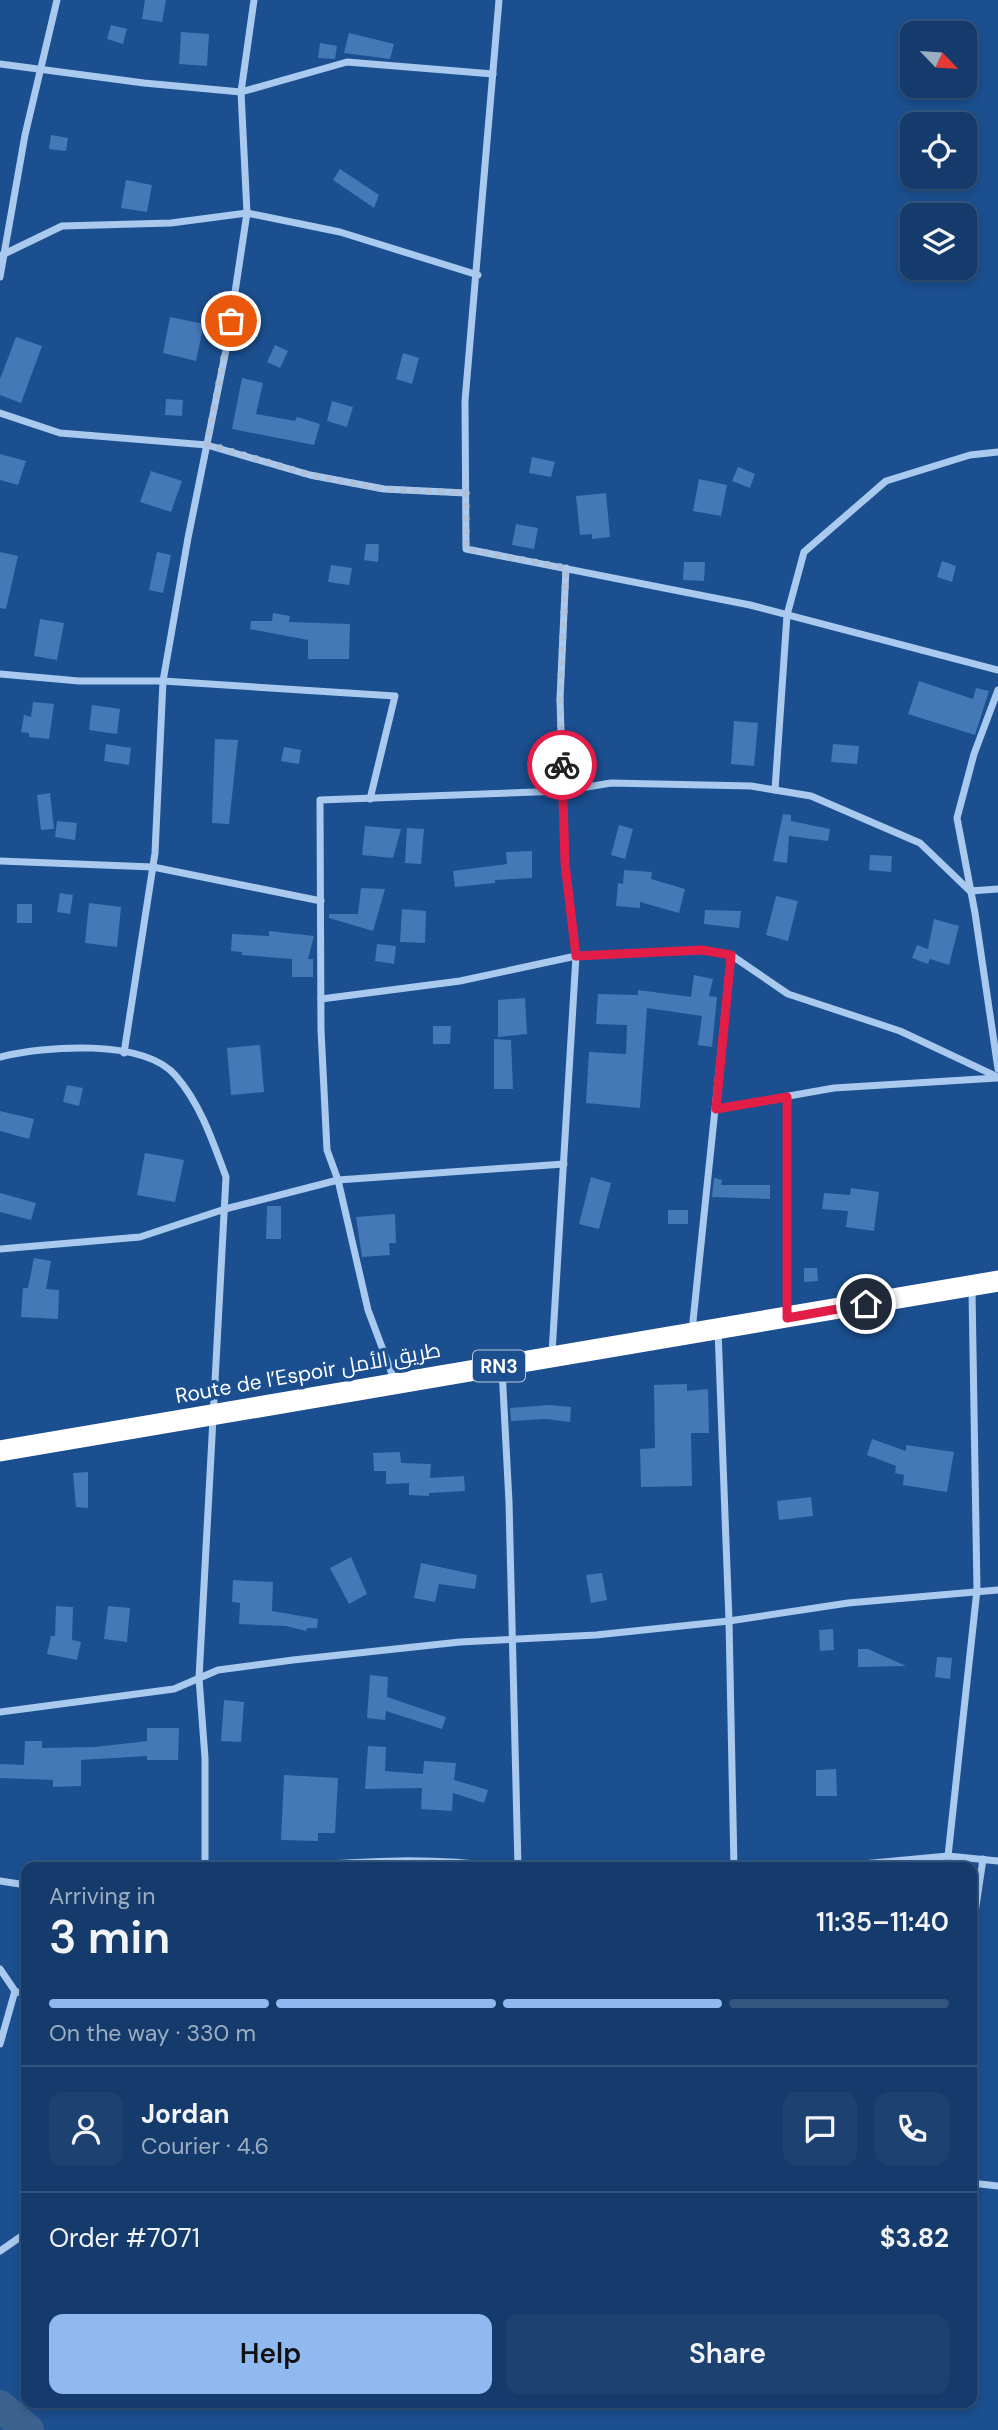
<!DOCTYPE html>
<html lang="en">
<head>
<meta charset="utf-8">
<style>
	:root { --surface:#143b6b; --page:#1d4271; --text:#f1f3f6; --muted:#9dadc1; --line:#33557e; --accent:#90b9f0 }
	body { margin:0; font-family:"DM Sans",Cairo,sans-serif; background:var(--page); color:var(--text); height:100vh; display:flex; flex-direction:column; font-size:26px; white-space:nowrap }
	* { box-sizing:border-box; margin:0 }
	p { font-size:23px; color:var(--muted) }
	.icon { flex:none; width:38px; height:38px; fill:none; stroke:currentColor; stroke-width:2; stroke-linecap:round; stroke-linejoin:round }
	.map { position:relative; flex:1; overflow:hidden }
	.sheet { position:absolute; left:21px; top:1862px; width:956px; height:546px; display:flex; flex-direction:column; background:var(--surface); border-radius:14px; box-shadow:0 4px 10px #0003,0 0 0 2px var(--line) }
	.sheet>* { flex:none }
	.needle { width:46px; rotate:115deg }
	.buttons { position:absolute; left:900px; top:21px; display:grid; gap:14px }
	.buttons a { display:grid; place-items:center; width:77px; height:77px; border-radius:14px; background:var(--surface); box-shadow:0 4px 10px #0003,0 0 0 2px var(--line); font-size:35px }
	.pin { position:absolute; display:grid; place-items:center; width:60px; height:60px; color:#fff; margin:-30px; border:4px solid #fff; border-radius:50%; box-shadow:0 2px 7px #0007 }
	.courier { position:absolute; display:grid; place-items:center; width:70px; height:70px; margin:-35px; border:5px solid #e11d48; border-radius:50%; background:#fff; color:#222; box-shadow:0 2px 9px #0007 }
	.headline em { font-style:normal; font-weight:600 }
	.headline div { display:flex; flex-direction:column-reverse }
	.headline { display:flex; align-items:center; justify-content:space-between; height:119px; padding:0 28px }
	h1 { font-size:46px; font-weight:600; line-height:52px }
	.bar { display:grid; grid-template-columns:repeat(4,1fr); gap:10px 7px; align-content:center; height:84px; padding:0 28px }
	.bar i { height:9px; border-radius:5px; background:var(--line) }
	.bar .active { background:var(--accent) }
	.bar p { grid-column:span 4 }
	.line { display:flex; align-items:center; gap:18px; padding:0 28px; border-top:2px solid var(--line) }
	.line div { flex:1 }
	.round { display:grid; place-items:center; flex:none; width:74px; height:74px; border-radius:14px; background:var(--page) }
	.button { display:flex; gap:14px; margin-top:auto; padding:14px 28px }
	.button a { flex:1; height:80px; border-radius:14px; background:var(--accent); color:#111; font-size:28px; font-weight:600; line-height:80px; text-align:center }
	.button a+a { background:var(--page); color:var(--text) }
	.map>svg:first-child { display:block }
	.lines { fill:none; stroke-linecap:round; stroke-linejoin:round }
	.river { stroke:#3c6290; stroke-width:32 }
	.building { fill:#4478b7 }
	.street { stroke:#a9c9ee; stroke-width:7 }
	.highway { stroke:#fff; stroke-width:21 }
	.done { stroke:#afc1d8; stroke-width:7; stroke-dasharray:0 12.6 }
	.route { stroke:#e11d48; stroke-width:9 }
	.labels { text-anchor:middle; stroke-width:7; stroke-linejoin:round; paint-order:stroke }
	.shield { fill:#1b4f8f; stroke:#bbcadd; stroke-width:2 }
	.shield-label { font-size:19px; font-weight:bold; fill:#fff }
	.street-label { font-size:21px; fill:#fff; stroke:#1b4f8f }
</style>
</head>
<body>
<div class="map">
<svg width="998" height="2430" viewBox="0 0 998 2430">
	<rect width="100%" height="100%" fill="#1b4f8f"/>
	<g class="lines">
		<polyline class="river" points="0,2406 28,2430"/>
	</g>
	<g class="building">
		<polygon points="145,0 166,0 162,22 142,19"/>
		<polygon points="111,25 127,29 123,44 107,39"/>
		<polygon points="181,32 209,34 207,66 179,64"/>
		<polygon points="349,33 394,44 390,59 344,53"/>
		<polygon points="320,43 337,46 335,59 318,58"/>
		<polygon points="51,135 68,138 66,151 49,149"/>
		<polygon points="340,169 379,195 374,208 333,180"/>
		<polygon points="126,180 152,185 147,212 121,208"/>
		<polygon points="170,317 204,324 196,361 163,353"/>
		<polygon points="16,337 42,346 21,403 0,395 0,379"/>
		<polygon points="275,345 288,351 280,368 267,362"/>
		<polygon points="403,353 419,358 412,384 396,379"/>
		<polygon points="242,378 263,383 256,414 295,421 297,417 320,424 314,445 232,429"/>
		<polygon points="166,399 183,400 182,416 165,415"/>
		<polygon points="332,401 353,407 347,427 327,421"/>
		<polygon points="0,454 26,461 18,485 0,480"/>
		<polygon points="532,457 555,462 551,477 529,473"/>
		<polygon points="738,467 755,474 750,488 732,481"/>
		<polygon points="151,471 182,481 171,512 140,502"/>
		<polygon points="699,479 727,485 721,516 693,511"/>
		<polygon points="606,493 610,537 592,539 592,534 580,535 576,496"/>
		<polygon points="516,524 538,528 534,549 512,545"/>
		<polygon points="366,544 379,544 378,562 364,560"/>
		<polygon points="0,552 18,556 6,609 0,608"/>
		<polygon points="157,552 171,555 163,593 149,590"/>
		<polygon points="942,561 956,566 952,582 937,577"/>
		<polygon points="684,562 705,562 704,581 683,580"/>
		<polygon points="331,565 352,568 349,585 328,582"/>
		<polygon points="273,613 290,616 289,622 350,624 349,659 308,659 308,640 250,629 251,621 272,621"/>
		<polygon points="40,619 64,623 57,660 34,656"/>
		<polygon points="919,681 973,699 976,688 989,691 975,735 908,714"/>
		<polygon points="33,702 54,704 49,739 29,737 29,733 21,732 24,715 31,717"/>
		<polygon points="92,705 120,709 117,734 89,730"/>
		<polygon points="734,721 758,723 754,766 731,764"/>
		<polygon points="215,739 238,740 229,824 212,823"/>
		<polygon points="106,744 131,748 129,765 104,761"/>
		<polygon points="833,744 859,746 857,764 831,762"/>
		<polygon points="284,747 301,750 299,764 281,761"/>
		<polygon points="50,793 54,829 41,830 37,795"/>
		<polygon points="783,814 791,815 791,821 830,829 828,841 789,836 787,863 773,861"/>
		<polygon points="57,821 77,823 75,840 55,837"/>
		<polygon points="619,825 633,829 625,859 611,855"/>
		<polygon points="365,826 401,829 393,858 362,855"/>
		<polygon points="407,828 424,829 421,864 405,863"/>
		<polygon points="532,851 532,878 495,880 495,883 455,887 453,871 507,864 506,852"/>
		<polygon points="870,855 892,856 891,872 869,870"/>
		<polygon points="624,870 652,872 651,879 685,889 679,913 640,902 640,908 616,906 618,883 623,884"/>
		<polygon points="361,888 385,889 373,931 329,918 329,914 358,914"/>
		<polygon points="60,893 73,895 70,914 57,912"/>
		<polygon points="776,896 798,901 788,941 766,935"/>
		<polygon points="89,903 121,907 117,947 85,943"/>
		<rect x="17" y="904" width="15" height="19"/>
		<polygon points="402,909 426,911 425,943 400,942"/>
		<polygon points="705,910 741,911 739,928 704,924"/>
		<polygon points="934,919 959,926 949,965 930,959 928,964 912,958 917,945 928,949"/>
		<polygon points="269,931 314,936 308,959 313,959 313,977 292,977 292,959 242,955 242,952 231,951 232,934 269,936"/>
		<polygon points="377,944 396,946 394,964 375,961"/>
		<polygon points="694,975 713,979 709,996 717,997 712,1047 698,1045 702,1016 647,1008 640,1108 586,1103 589,1052 626,1054 627,1025 596,1024 598,994 638,995 638,990 691,997"/>
		<polygon points="525,998 527,1034 498,1037 498,1000"/>
		<polygon points="433,1026 451,1026 450,1044 433,1044"/>
		<polygon points="494,1039 511,1040 513,1089 494,1089"/>
		<polygon points="260,1045 264,1092 231,1095 227,1048"/>
		<polygon points="67,1085 83,1088 79,1106 63,1102"/>
		<polygon points="0,1111 34,1119 29,1139 0,1131"/>
		<polygon points="145,1153 184,1160 175,1202 137,1195"/>
		<polygon points="591,1177 611,1183 599,1229 579,1224"/>
		<polygon points="714,1178 722,1180 721,1185 770,1185 770,1199 712,1197"/>
		<polygon points="851,1188 879,1192 874,1231 846,1227 848,1211 822,1209 824,1193 850,1195"/>
		<polygon points="0,1193 36,1203 31,1220 0,1212"/>
		<polygon points="267,1206 281,1206 281,1239 266,1239"/>
		<rect x="668" y="1210" width="20" height="14"/>
		<polygon points="395,1214 396,1243 389,1243 390,1255 362,1257 356,1217"/>
		<polygon points="34,1258 51,1261 46,1289 59,1290 58,1319 21,1317 23,1288 28,1288"/>
		<polygon points="804,1268 817,1268 818,1281 804,1282"/>
		<polygon points="687,1384 687,1391 708,1389 709,1433 691,1433 692,1486 641,1487 640,1449 655,1448 654,1385"/>
		<polygon points="550,1405 571,1407 570,1422 546,1419 511,1421 510,1408"/>
		<polygon points="872,1439 906,1451 906,1445 954,1452 947,1492 903,1485 904,1475 895,1473 896,1466 867,1455"/>
		<polygon points="400,1452 401,1463 431,1464 430,1478 464,1476 465,1491 429,1493 429,1496 409,1495 409,1483 386,1484 386,1471 374,1471 373,1453"/>
		<polygon points="88,1472 88,1508 76,1507 73,1473"/>
		<polygon points="811,1497 813,1516 779,1520 777,1501"/>
		<polygon points="351,1557 367,1594 349,1604 330,1568"/>
		<polygon points="421,1563 477,1575 475,1589 439,1584 435,1602 414,1598"/>
		<polygon points="602,1573 607,1600 591,1603 586,1575"/>
		<polygon points="233,1580 273,1582 272,1611 318,1619 317,1628 307,1628 306,1631 286,1626 239,1624 240,1603 232,1602"/>
		<polygon points="56,1606 73,1607 72,1640 81,1642 77,1660 47,1654 51,1636 55,1636"/>
		<polygon points="108,1606 130,1608 127,1642 104,1639"/>
		<polygon points="833,1629 834,1650 820,1651 819,1630"/>
		<polygon points="858,1649 868,1649 906,1666 858,1667"/>
		<polygon points="937,1657 952,1658 950,1679 935,1677"/>
		<polygon points="370,1675 388,1677 387,1697 446,1717 442,1729 386,1711 385,1720 367,1718"/>
		<polygon points="224,1700 244,1702 241,1742 221,1741"/>
		<polygon points="147,1728 179,1728 178,1760 147,1760 147,1756 81,1760 81,1786 53,1787 53,1780 0,1778 0,1764 24,1765 25,1741 42,1741 42,1748 95,1747 147,1741"/>
		<polygon points="368,1746 386,1747 385,1771 423,1774 424,1761 456,1763 454,1780 488,1790 484,1803 453,1793 452,1811 421,1809 422,1788 365,1789"/>
		<polygon points="836,1769 837,1796 816,1796 816,1770"/>
		<polygon points="284,1775 338,1778 335,1833 318,1833 318,1841 281,1840"/>
	</g>
	<g class="lines">
		<g class="street">
			<polyline points="499,0 465,401 466,549 750,605 998,670"/>
			<polyline points="0,64 144,83 241,92 347,62 493,74"/>
			<polyline points="0,256 62,226 171,223 247,213 340,232 478,275"/>
			<polyline points="0,277 25,135 57,0"/>
			<polyline points="0,413 60,433 207,445 310,475 384,489 466,493"/>
			<polyline points="0,674 79,681 163,681 395,696 370,799"/>
			<polyline points="998,690 974,754 957,818 975,913 998,1069"/>
			<polyline points="775,790 787,615 804,552 886,481 970,455 998,452"/>
			<polyline points="0,861 153,867 321,901"/>
			<polyline points="321,999 460,981 576,956 702,950 731,955 788,994 900,1031 998,1077"/>
			<polyline points="124,1053 155,853 163,681 188,538 227,345 247,213 241,92 254,0"/>
			<path d="M0,1057C44,1046 144,1038 176,1076C201,1105 213,1142 226,1177L199,1678L205,1758V1867"/>
			<polyline points="787,1097 787,1314"/>
			<polyline points="716,1109 834,1088 997,1078"/>
			<polyline points="0,1249 140,1237 225,1209 338,1180 564,1164"/>
			<polyline points="718,1330 729,1621 734,1867"/>
			<polyline points="692,1331 731,955"/>
			<polyline points="552,1353 576,956 565,864 560,699 566,568"/>
			<polyline points="502,1369 509,1502 518,1867"/>
			<polyline points="395,1382 368,1310 338,1180 327,1150 321,1030 320,800 563,791 611,783 751,786 811,796 920,843 970,891 998,889"/>
			<polyline points="0,1712 174,1689 218,1670 293,1660 460,1642 596,1635 729,1621 848,1603 998,1590"/>
			<polyline points="948,1856 977,1590 972,1290"/>
			<path d="M284,1867C356,1862 427,1856 499,1867"/>
			<polyline points="830,1867 948,1856 998,1861"/>
			<polyline points="0,1881 26,1885"/>
			<polyline points="971,1940 983,1859"/>
			<polyline points="0,1969 15,1991 0,2044"/>
			<polyline points="15,1991 26,1995"/>
			<polyline points="971,2183 998,2186"/>
			<polyline points="0,2251 26,2233"/>
		</g>
		<polyline class="highway" points="0,1451 998,1281"/>
	</g>
	<g class="lines">
		<polyline class="done" points="231,321 207,444 310,475 384,489 466,493 466,549 566,568 560,699 562,765"/>
		<polyline class="route" points="562,765 565,864 576,956 702,950 731,955 716,1109 787,1097 787,1318 866,1304"/>
	</g>
	<g class="labels">
		<rect class="shield" x="473" y="1350.5" width="52" height="31" rx="5"/>
		<g class="shield-label">
			<text x="499" y="1373">RN3</text>
		</g>
		<g class="street-label">
			<text transform="translate(308 1373) rotate(-10)" y="7">Route de l’Espoir طريق الأمل</text>
		</g>
	</g>
</svg>
<div class="buttons">
<a><svg class="needle" viewBox="-14 -14 28 28"><path d="M0-13l5 13h-10z" fill="#e53935"/><path d="M0 13l5-13h-10z" fill="#9dadc1"/></svg></a>
<a><svg class="icon" aria-label="locate" viewBox="0 0 24 24"><circle cx="12" cy="12" r="6"/><path d="M12 2v4M12 18v4M2 12h4M18 12h4"/></svg></a>
<a><svg class="icon" aria-label="layers" viewBox="0 0 24 24"><path d="M12 4l9 5-9 5-9-5zM3 14l9 5 9-5"/></svg></a>
</div>
<div class="pin" style="left:231px;top:321px;background:#ea580c"><svg class="icon" aria-label="bag" viewBox="0 0 24 24"><path d="M5 8h14l-1 12H6zM9 8a3 3 0 0 1 6 0"/></svg></div>
<div class="pin" style="left:866px;top:1304px;background:#1f2937"><svg class="icon" aria-label="home" viewBox="0 0 24 24"><path d="M3 11l9-7 9 7M6 9v11h12V9"/></svg></div>
<div class="courier" style="left:562px;top:765px"><svg class="icon" aria-label="bike" viewBox="0 0 24 24"><circle cx="6" cy="16" r="4"/><circle cx="18" cy="16" r="4"/><path d="M6 16l4-8h5l3 8M10 8l3 8H6M13 5h3"/></svg></div>
<section class="sheet">
<div class="headline"><div><h1>3 min</h1><p>Arriving in</p></div><em>11:35–11:40</em></div>
<div class="bar"><i class="active"></i><i class="active"></i><i class="active"></i><i></i><p>On the way · 330 m</p></div>
<div class="line" style="height:126px"><a class="round"><svg class="icon" aria-label="person" viewBox="0 0 24 24"><circle cx="12" cy="8" r="4"/><path d="M4 21q1-7 8-7t8 7"/></svg></a><div><b>Jordan</b><p>Courier · 4.6</p></div><a class="round"><svg class="icon" aria-label="chat" viewBox="0 0 24 24"><path d="M4 5h16v11H9l-5 4z"/></svg></a><a class="round"><svg class="icon" aria-label="phone" viewBox="0 0 24 24"><path d="M5 4h4l2 5-3 2q2 4 5 5l2-3 5 2v4C11 20 4 13 5 4z"/></svg></a></div>
<div class="line" style="height:91px"><div>Order #7071</div><b>$3.82</b></div>
<div class="button"><a>Help</a><a>Share</a></div>
</section>
</div>
</body>
</html>
